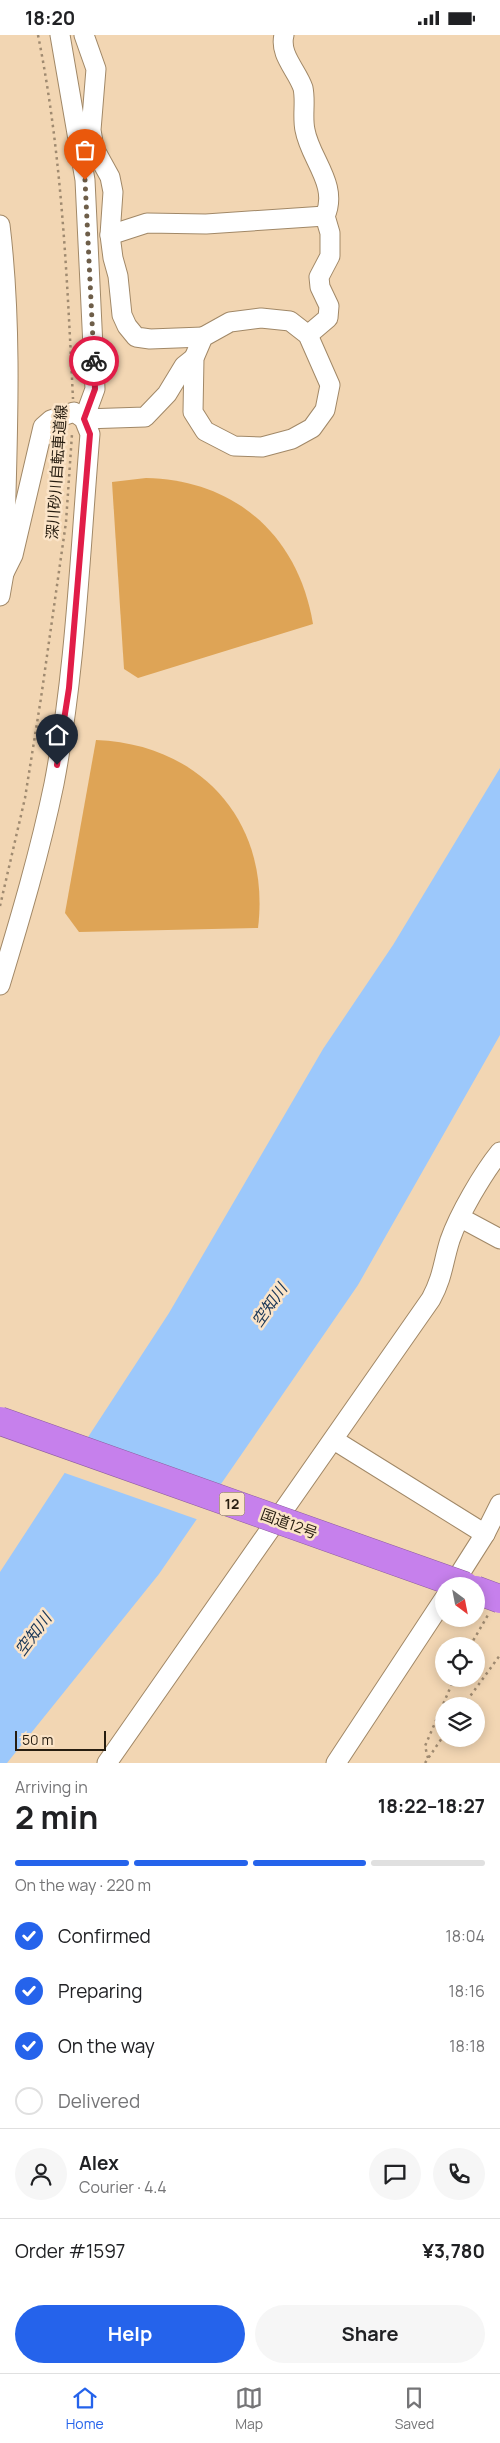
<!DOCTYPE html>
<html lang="en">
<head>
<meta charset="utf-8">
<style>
	:root { --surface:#fff; --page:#f6f6f6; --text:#202124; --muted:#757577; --line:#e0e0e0; --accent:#2563eb }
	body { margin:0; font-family:Manrope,"Noto Sans JP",sans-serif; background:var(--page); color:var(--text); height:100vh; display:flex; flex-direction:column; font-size:19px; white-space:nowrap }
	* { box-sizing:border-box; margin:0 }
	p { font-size:16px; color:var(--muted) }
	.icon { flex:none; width:28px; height:28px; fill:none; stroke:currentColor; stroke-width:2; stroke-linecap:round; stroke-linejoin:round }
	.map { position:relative; height:1728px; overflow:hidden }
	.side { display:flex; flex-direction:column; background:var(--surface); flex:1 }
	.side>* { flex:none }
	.needle { width:32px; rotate:148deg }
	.controls { position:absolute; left:435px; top:1542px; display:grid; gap:10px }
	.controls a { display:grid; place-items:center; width:50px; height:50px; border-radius:50%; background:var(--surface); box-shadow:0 2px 12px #0003; font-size:25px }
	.scale { position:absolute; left:15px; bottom:12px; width:91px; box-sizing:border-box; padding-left:5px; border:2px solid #271d10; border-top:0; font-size:14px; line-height:18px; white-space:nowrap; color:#271d10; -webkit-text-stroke:4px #fbe4c8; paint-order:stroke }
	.pin { position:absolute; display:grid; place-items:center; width:42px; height:42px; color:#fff; margin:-51px -21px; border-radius:50% 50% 50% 0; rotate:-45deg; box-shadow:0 0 5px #0007 }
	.pin .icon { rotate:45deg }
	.courier { position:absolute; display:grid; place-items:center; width:50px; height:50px; margin:-25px; border:4px solid #e11d48; border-radius:50%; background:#fff; color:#222; box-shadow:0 1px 6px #0007 }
	.head em { font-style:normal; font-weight:700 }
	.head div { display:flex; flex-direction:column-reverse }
	.head { display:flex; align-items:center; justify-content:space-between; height:85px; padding:0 15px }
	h1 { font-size:32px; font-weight:700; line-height:38px }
	.bar { display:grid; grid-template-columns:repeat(4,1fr); gap:8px 5px; align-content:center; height:60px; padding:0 15px }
	.bar i { height:6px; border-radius:4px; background:var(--line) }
	.bar .on { background:var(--accent) }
	.bar p { grid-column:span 4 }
	.line { display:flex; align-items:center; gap:12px; padding:0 15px; border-top:1px solid var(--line) }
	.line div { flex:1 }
	.round { display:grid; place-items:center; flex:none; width:52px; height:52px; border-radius:26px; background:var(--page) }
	ol { padding:0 15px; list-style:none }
	li { display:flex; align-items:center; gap:15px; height:55px }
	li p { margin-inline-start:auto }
	li .icon { padding:5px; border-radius:50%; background:var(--accent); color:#fff; stroke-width:4 }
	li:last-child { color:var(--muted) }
	li i { width:28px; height:28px; border:2px solid var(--line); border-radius:50% }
	.cta { display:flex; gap:10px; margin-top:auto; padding:10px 15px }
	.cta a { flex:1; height:58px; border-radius:30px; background:var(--accent); color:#fff; font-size:20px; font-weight:700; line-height:58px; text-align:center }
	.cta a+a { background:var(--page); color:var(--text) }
	.status { display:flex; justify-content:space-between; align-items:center; height:35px; padding:0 25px; background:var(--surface); direction:ltr }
	.status svg { height:14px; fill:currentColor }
	.tabs { display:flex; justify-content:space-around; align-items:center; height:70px; border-top:1px solid var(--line); background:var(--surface); font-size:14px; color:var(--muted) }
	.tabs a { display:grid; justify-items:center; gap:2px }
	.tabs .on { color:var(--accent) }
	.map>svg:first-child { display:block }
	.green { fill:#dea456 }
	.water { fill:#9cc8fb }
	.pier { fill:#f2d6b3 }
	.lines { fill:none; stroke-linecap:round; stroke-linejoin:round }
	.minor-casing { stroke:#a18867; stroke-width:21 }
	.path { stroke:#9f8a70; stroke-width:2.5; stroke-dasharray:2.5 4; stroke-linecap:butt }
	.minor { stroke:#fff; stroke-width:19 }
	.highway-bridge-casing { stroke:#8e5d9f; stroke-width:29; stroke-linecap:butt }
	.highway-bridge { stroke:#c680ec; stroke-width:28 }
	.done { stroke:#6e5e49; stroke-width:5; stroke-dasharray:0 9 }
	.route { stroke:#e11d48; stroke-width:6 }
	.labels { text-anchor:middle; stroke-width:5; stroke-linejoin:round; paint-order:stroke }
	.shield { fill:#fbe4c8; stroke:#675947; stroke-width:1 }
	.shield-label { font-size:14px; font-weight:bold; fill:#271d10 }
	.street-label { font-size:15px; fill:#271d10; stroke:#fbe4c8 }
	.water-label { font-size:16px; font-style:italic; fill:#173556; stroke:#fbe4c8 }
</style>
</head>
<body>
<div class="status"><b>18:20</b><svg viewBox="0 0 49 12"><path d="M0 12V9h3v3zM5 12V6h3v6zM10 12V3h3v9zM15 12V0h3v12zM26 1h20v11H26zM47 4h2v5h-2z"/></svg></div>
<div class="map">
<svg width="500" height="1728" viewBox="0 0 500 1728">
	<rect width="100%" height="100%" fill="#f2d6b3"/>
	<g class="green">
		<path d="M146,443C235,445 298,500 313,589L138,643L124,634L112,447Z"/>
		<path d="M96,705C202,709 271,788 258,893L79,897L65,878Z"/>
	</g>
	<polygon class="water" points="500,733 500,1000 358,1250 159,1539 7,1728 0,1728 0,1537 169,1278 323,1014 393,910"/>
	<polygon class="pier" points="84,1403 221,1452 199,1485 62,1437"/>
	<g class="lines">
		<g class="minor-casing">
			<g id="minor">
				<polyline points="60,0 85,145 95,354 84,384"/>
				<polyline points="84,0 96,34 91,95 94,113 110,142 113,157 110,200 113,223 118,241 122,280 127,291 136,302 150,304 203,302"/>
				<path d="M284,0C279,20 297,35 303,53C306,67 302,81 305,95C310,124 339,150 325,181L330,198V221L319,242L320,252L329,271L328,283L308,300"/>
				<path d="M0,190C14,305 6,423 4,538L0,561"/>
				<polyline points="110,200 147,188 206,189 325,181"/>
				<polygon points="261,283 290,286 308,300 330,350 325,375 312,393 292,404 262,412 234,411 205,396 193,377 194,323 203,302 230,287"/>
				<polyline points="84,384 145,382 167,359 184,331 194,323"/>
				<path d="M0,950C20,884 40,817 54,749C76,634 80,515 90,399L84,384L74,377L51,385L43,392L13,520L4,538"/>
				<polyline points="461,1183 500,1204"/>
				<polyline points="334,1405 485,1499"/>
				<polyline points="452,1551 485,1499 500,1469"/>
				<path d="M107,1728L431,1264C443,1242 443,1227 450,1205C459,1179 483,1138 500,1117"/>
				<polyline points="336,1728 444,1564"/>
			</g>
		</g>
		<g class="path">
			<path d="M38,0C62,119 67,242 73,364"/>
			<polyline points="0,871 25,763 41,663 66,487 72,399"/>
			<polyline points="470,1611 488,1580"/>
			<polyline points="463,1671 500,1620"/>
			<polyline points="428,1723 425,1711 454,1644"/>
			<polyline points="425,1728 444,1700"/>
		</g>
		<use href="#minor" class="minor"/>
		<g class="highway-bridge-casing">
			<g id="highway-bridge">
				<polyline points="0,1386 465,1551"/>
				<polyline points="476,1555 500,1564"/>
			</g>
		</g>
		<use href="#highway-bridge" class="highway-bridge"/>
	</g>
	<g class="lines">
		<polyline class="done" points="85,145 94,326"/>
		<polyline class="route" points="57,730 69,653 90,399 84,384 95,354 94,326"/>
	</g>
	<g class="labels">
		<rect class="shield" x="219.5" y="1457.5" width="25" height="23" rx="4"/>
		<g class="shield-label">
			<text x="232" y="1474">12</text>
		</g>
		<g class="street-label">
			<text transform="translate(57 437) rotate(-86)" y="5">深川砂川自転車道線</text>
			<text transform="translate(289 1489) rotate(20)" y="5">国道12号</text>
		</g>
		<g class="water-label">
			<text transform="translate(269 1270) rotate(-55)" y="6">空知川</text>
			<text transform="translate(33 1599) rotate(-53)" y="6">空知川</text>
		</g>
	</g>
</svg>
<div class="controls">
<a><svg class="needle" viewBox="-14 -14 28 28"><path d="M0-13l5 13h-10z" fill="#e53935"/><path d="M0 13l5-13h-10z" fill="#757577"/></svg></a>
<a><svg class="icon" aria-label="locate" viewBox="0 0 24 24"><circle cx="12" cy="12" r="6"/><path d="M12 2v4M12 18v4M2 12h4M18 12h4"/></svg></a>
<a><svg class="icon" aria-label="layers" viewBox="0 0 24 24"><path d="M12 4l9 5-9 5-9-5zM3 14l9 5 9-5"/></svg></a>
</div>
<div class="scale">50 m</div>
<div class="pin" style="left:85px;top:145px;background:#ea580c"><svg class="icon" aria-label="bag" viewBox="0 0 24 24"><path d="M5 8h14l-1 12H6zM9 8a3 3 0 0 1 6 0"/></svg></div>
<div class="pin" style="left:57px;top:730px;background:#1f2937"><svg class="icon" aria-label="home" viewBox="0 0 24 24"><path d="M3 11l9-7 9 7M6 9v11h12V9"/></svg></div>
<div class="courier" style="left:94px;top:326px"><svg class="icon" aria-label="bike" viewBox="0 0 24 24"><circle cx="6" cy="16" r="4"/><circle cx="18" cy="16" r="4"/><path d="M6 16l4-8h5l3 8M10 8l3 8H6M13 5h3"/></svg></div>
</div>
<section class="side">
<div class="head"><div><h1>2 min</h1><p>Arriving in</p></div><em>18:22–18:27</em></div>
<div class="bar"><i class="on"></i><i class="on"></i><i class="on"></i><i></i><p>On the way · 220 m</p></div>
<ol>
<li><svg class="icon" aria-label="check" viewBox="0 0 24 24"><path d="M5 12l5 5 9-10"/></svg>Confirmed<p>18:04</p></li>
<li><svg class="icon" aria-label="check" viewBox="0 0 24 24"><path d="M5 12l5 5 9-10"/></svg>Preparing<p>18:16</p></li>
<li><svg class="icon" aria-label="check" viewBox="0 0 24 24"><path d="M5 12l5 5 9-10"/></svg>On the way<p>18:18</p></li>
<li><i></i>Delivered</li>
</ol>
<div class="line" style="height:90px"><a class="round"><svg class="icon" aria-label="person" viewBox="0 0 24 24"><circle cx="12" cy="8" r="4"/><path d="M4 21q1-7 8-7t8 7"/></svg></a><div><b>Alex</b><p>Courier · 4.4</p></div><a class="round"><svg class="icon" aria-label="chat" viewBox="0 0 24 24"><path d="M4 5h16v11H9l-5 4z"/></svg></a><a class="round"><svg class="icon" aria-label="phone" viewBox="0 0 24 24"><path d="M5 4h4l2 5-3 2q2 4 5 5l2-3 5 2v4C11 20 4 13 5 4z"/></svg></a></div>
<div class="line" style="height:65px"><div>Order #1597</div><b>¥3,780</b></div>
<div class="cta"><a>Help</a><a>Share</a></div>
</section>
<nav class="tabs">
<a class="on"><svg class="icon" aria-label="home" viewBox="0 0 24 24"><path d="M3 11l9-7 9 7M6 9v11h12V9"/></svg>Home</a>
<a><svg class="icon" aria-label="map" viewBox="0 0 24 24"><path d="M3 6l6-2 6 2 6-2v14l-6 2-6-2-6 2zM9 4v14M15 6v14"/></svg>Map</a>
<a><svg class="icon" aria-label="saved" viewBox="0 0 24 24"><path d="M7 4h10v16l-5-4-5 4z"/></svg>Saved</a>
</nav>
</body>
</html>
